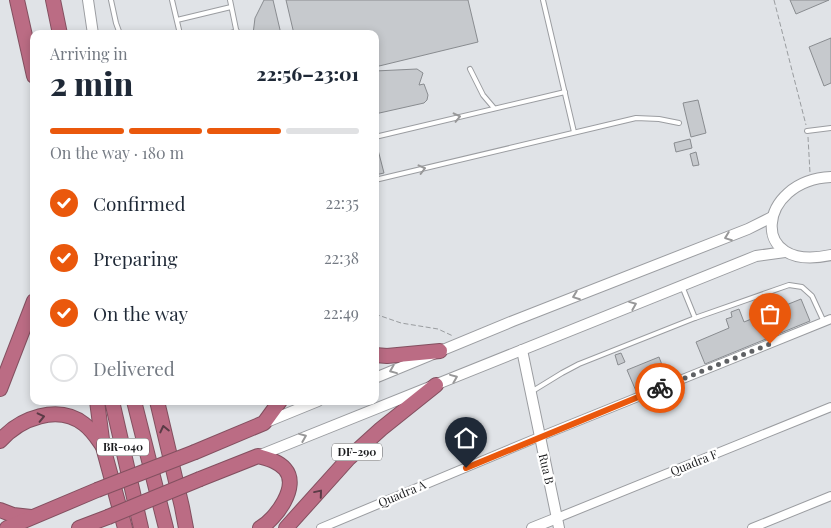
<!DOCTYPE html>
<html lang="en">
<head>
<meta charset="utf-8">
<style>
	:root { --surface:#fff; --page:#f6f6f7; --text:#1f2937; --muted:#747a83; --line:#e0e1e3; --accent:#ea580c }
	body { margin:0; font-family:"Playfair Display",serif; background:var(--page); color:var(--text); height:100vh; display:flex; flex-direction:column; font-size:19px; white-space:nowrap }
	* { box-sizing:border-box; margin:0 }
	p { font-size:16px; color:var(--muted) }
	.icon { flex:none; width:28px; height:28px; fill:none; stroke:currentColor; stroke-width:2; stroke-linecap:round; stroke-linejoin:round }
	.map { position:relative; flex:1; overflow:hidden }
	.panel { position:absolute; left:30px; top:30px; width:349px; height:375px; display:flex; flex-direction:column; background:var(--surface); border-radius:10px; box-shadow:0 2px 8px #0003 }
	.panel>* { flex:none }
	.pin { position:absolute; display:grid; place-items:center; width:42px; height:42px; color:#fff; margin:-51px -21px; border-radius:50% 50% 50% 0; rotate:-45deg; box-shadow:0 0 5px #0007 }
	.pin .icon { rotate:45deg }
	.courier { position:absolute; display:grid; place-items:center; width:50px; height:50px; margin:-25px; border:4px solid #ea580c; border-radius:50%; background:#fff; color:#222; box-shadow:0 1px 6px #0007 }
	.summary em { font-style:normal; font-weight:800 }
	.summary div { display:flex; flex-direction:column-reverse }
	.summary { display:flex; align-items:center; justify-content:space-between; height:85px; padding:0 20px }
	h1 { font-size:32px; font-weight:800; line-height:38px }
	.bar { display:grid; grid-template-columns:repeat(4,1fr); gap:8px 5px; align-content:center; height:60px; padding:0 20px }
	.bar i { height:6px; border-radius:4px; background:var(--line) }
	.bar .on { background:var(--accent) }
	.bar p { grid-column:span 4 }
	ol { padding:0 20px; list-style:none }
	li { display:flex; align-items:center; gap:15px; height:55px }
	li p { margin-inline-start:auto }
	li .icon { padding:5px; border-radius:50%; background:var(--accent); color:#fff; stroke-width:4 }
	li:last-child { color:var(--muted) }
	li i { width:28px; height:28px; border:2px solid var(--line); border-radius:50% }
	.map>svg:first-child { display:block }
	.building { fill:#c6c9cd; stroke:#898c90 }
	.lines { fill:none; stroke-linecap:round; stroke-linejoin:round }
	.lane-casing { stroke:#9b9da1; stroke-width:6 }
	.street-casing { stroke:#9b9da1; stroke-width:10 }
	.secondary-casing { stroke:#9b9da1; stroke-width:12 }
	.highway-casing { stroke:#835060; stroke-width:16 }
	.path { stroke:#999c9f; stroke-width:1; stroke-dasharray:5 2.5; stroke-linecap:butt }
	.lane { stroke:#fff; stroke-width:4 }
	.street { stroke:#fff; stroke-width:8 }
	.secondary { stroke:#fff; stroke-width:10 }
	.highway { stroke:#bb6c84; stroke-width:14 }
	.highway-bridge-casing { stroke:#835060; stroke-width:16; stroke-linecap:butt }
	.highway-bridge { stroke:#bb6c84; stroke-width:14 }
	.oneway { stroke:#989899 }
	.oneway2 { stroke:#5a3b46 }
	.done { stroke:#5f6164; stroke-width:5; stroke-dasharray:0 9 }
	.route { stroke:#ea580c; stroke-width:6 }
	.labels { text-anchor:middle; stroke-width:4.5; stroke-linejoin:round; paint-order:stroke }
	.shield { fill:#fff; stroke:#5f5f61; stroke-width:1 }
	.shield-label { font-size:11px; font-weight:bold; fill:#1a1b1d }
	.street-label { font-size:12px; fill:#1a1b1d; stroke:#fff }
</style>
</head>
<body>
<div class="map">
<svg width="831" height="528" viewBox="0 0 831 528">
	<rect width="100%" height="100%" fill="#e0e3e7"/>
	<g class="building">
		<polygon points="264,0 273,0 281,34 253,34 255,18"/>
		<polygon points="286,0 468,0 478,42 375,67 375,34 294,34"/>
		<polygon points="790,0 829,0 796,14"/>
		<polygon points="831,38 831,83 824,86 809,47"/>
		<polygon points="417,69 423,73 419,85 424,84 428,95 427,100 424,103 375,114 375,71"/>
		<polygon points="698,100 706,133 691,137 683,103"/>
		<polygon points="690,139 692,148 676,152 674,143"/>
		<polygon points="375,146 377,146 384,173 375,175"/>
		<polygon points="696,152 699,165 693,166 690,154"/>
		<polygon points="801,299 810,321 705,364 696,342 729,328 726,319 732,317 731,312 739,309 744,322"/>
		<polygon points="621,353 625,362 618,365 615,355"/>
		<polygon points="659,357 667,378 636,391 627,370"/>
	</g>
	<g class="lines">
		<g class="lane-casing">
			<g id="lane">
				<polyline points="111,0 116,23 120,34"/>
				<polyline points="172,0 180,34"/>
				<polyline points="230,0 237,34"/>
				<polyline points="543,0 574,132"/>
				<polyline points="177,20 231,7"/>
				<polyline points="227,34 237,31"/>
				<polyline points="470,69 483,95 494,108"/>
				<polyline points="807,131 831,128"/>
				<polyline points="375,137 565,92"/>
				<polyline points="375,180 636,118 659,119 679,123"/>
				<polyline points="682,286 695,318"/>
				<polyline points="531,392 562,373 579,364 695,318 789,285 802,287 812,296 824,322"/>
			</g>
		</g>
		<g class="street-casing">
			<g id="street">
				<polyline points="557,518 831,407"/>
				<polyline points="321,528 539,437 831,319"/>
				<polyline points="752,528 831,496"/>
			</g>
		</g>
		<g class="secondary-casing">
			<g id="secondary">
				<polyline points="88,0 93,34"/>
				<path d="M831,177C757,180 747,274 831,255"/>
				<polyline points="522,350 559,528"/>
				<polyline points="375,378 513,321 748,229 772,217"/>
				<polyline points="264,423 318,401"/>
				<polyline points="258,456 756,256 785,252"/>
				<polyline points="532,528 557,518"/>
			</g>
		</g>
		<g class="highway-casing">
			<g id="highway">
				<polyline points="17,0 34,76"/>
				<polyline points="53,0 60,34"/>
				<polyline points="375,355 387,356 440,351"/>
				<polyline points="0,389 34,301"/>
				<polyline points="97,401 103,447 125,528"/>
				<polyline points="112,401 141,528"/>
				<polyline points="134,401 166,528"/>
				<polyline points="157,401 182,507 186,528"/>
				<path d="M0,441C20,418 58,404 84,424C92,430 97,438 102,445"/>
				<polyline points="195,452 264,423 280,401"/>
				<path d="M200,479L258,456C268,459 278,461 285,469C300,486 276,519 260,528"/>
				<polyline points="0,510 13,515 31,517"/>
				<polyline points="7,528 97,490"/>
				<polyline points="79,528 108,517"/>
				<polyline points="286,528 349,458 381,429 436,385"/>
			</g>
		</g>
		<g class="path">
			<polyline points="774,0 806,125"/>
			<polyline points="808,137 810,173"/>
			<polyline points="375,314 401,323 438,329 453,336"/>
		</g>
		<use href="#lane" class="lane"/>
		<use href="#street" class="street"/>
		<use href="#secondary" class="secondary"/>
		<use href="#highway" class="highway"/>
		<g class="highway-bridge-casing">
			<g id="highway-bridge">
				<polyline points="97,490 195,452"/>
				<polyline points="108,517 200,479"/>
			</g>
		</g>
		<use href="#highway-bridge" class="highway-bridge"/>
	</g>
	<defs><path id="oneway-chevron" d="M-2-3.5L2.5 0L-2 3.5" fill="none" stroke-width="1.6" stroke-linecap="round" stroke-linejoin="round" transform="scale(1.25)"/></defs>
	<g class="oneway">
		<use href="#oneway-chevron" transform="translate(457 117) rotate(-13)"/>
		<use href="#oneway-chevron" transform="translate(422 169) rotate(-14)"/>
		<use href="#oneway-chevron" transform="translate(728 237) rotate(159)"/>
		<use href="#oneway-chevron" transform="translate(576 296) rotate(159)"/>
		<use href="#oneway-chevron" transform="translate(633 305) rotate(-22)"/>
		<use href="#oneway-chevron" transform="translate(393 370) rotate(158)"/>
		<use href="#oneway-chevron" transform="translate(454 378) rotate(-22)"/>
		<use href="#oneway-chevron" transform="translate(303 437) rotate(-22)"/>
	</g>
	<g class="oneway2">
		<use href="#oneway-chevron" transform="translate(41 417) rotate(-13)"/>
		<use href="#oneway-chevron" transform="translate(164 429) rotate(-103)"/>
		<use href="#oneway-chevron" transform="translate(319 493) rotate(-50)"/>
	</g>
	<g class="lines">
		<polyline class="done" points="660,388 770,344"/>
		<polyline class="route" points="466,468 660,388"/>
	</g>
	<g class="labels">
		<g class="shield">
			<rect x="97" y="438.5" width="52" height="17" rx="4"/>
			<rect x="332" y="443.5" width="50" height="17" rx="4"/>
		</g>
		<g class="shield-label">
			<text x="123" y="451">BR-040</text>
			<text x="357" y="456">DF-290</text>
		</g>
		<g class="street-label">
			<text transform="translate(694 463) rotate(-22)" y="4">Quadra F</text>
			<text transform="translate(546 469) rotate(77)" y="4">Rua B</text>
			<text transform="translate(402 494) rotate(-23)" y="4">Quadra A</text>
		</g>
	</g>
</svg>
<div class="pin" style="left:770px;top:344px;background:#ea580c"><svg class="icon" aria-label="bag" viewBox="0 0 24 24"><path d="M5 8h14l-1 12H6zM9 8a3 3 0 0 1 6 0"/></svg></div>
<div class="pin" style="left:466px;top:468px;background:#1f2937"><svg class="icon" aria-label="home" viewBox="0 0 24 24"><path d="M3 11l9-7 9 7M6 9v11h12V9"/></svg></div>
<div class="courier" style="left:660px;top:388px"><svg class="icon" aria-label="bike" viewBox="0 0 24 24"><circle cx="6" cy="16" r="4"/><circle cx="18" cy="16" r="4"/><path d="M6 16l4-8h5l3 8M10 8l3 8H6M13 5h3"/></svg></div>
<section class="panel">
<div class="summary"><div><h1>2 min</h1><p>Arriving in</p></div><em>22:56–23:01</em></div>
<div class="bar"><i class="on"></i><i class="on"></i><i class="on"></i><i></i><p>On the way · 180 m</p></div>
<ol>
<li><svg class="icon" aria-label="check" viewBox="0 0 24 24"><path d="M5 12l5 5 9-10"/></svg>Confirmed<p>22:35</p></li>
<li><svg class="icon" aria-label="check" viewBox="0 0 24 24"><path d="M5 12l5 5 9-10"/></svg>Preparing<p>22:38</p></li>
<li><svg class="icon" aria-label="check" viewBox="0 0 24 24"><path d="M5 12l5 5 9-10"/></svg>On the way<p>22:49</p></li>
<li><i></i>Delivered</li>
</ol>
</section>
</div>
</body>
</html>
